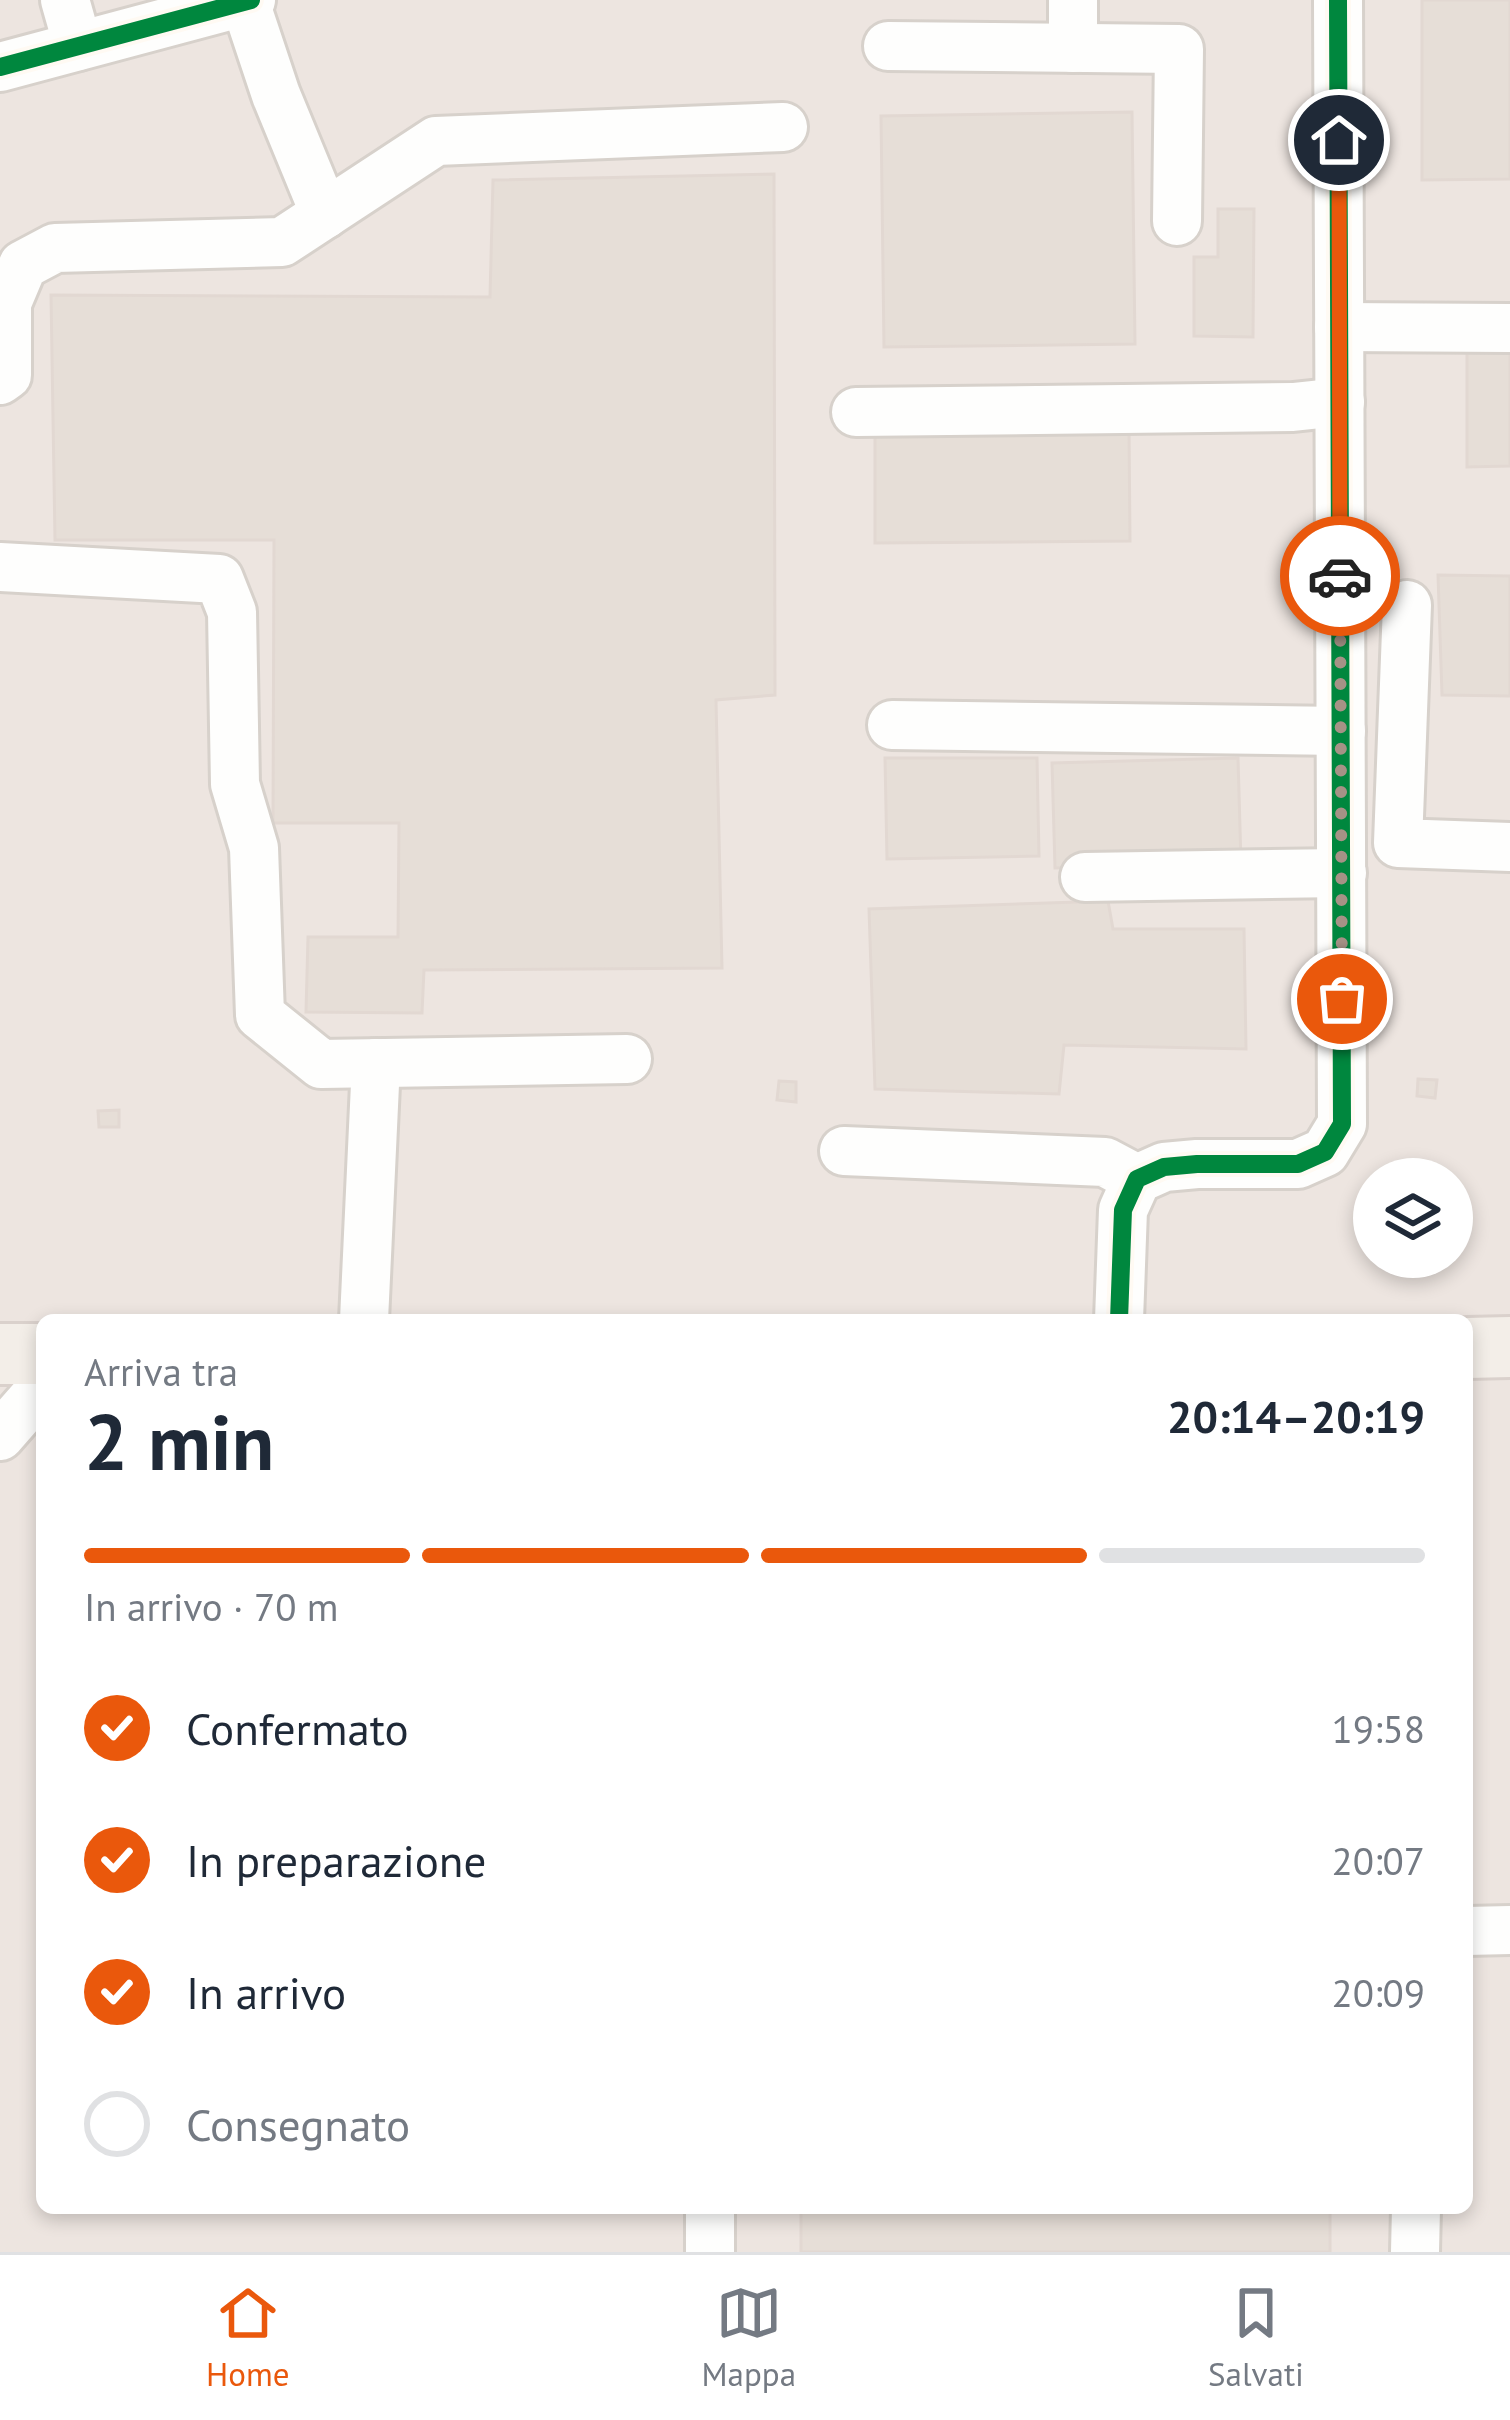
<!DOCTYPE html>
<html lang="it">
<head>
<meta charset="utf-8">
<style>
	:root { --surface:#fff; --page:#f6f6f7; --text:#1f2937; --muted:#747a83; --line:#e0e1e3; --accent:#ea580c }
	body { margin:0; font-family:"PT Sans",sans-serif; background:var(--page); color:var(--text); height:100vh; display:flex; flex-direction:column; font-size:45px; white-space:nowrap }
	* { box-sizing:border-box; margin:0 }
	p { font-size:39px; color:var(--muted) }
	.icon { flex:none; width:66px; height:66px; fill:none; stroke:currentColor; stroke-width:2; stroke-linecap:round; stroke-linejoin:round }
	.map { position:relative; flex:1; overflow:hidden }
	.details { position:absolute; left:36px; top:1314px; width:1437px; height:900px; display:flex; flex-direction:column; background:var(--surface); border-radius:18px; box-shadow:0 6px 18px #0003 }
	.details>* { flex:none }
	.buttons { position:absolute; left:1353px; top:1158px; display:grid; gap:24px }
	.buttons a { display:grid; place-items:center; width:120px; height:120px; border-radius:50%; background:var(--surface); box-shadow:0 6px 18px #0003; font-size:60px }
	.pin { position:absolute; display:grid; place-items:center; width:102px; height:102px; color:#fff; margin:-51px; border:6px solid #fff; border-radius:50%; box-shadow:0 3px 12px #0007 }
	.courier { position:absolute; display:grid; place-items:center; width:120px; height:120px; margin:-60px; border:9px solid #ea580c; border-radius:50%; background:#fff; color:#222; box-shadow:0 3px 15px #0007 }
	.summary em { font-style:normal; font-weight:800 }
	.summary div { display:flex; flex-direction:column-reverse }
	.summary { display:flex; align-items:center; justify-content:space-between; height:204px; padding:0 48px }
	h1 { font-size:78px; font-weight:800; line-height:90px }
	.bar { display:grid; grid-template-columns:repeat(4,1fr); gap:18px 12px; align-content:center; height:144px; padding:0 48px }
	.bar i { height:15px; border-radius:9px; background:var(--line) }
	.bar .active { background:var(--accent) }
	.bar p { grid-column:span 4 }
	ol { padding:0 48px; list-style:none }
	li { display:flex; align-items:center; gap:36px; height:132px }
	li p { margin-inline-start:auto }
	li .icon { padding:12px; border-radius:50%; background:var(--accent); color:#fff; stroke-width:4 }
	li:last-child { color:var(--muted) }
	li i { width:66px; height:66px; border:6px solid var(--line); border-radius:50% }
	.tab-bar { display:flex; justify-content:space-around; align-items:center; height:168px; border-top:3px solid var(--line); background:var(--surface); font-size:33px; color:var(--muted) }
	.tab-bar a { display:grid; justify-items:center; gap:6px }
	.tab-bar .active { color:var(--accent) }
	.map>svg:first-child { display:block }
	.industrial { fill:#ede5e0; fill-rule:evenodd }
	.building { fill:#e6ded7; stroke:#e2d8d2; stroke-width:3 }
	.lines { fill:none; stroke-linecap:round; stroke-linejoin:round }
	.minor-casing { stroke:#d7d1cb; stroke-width:54 }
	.major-casing { stroke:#dad1cc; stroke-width:66 }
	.minor { stroke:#fefefd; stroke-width:48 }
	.major { stroke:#f3eee8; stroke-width:60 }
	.cycleway-casing { stroke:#fffaf3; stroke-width:26 }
	.cycleway { stroke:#00873e; stroke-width:18 }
	.done { stroke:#a69286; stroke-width:12; stroke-dasharray:0 21.6 }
	.route { stroke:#ea580c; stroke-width:15 }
</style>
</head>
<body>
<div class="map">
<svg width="1510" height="2252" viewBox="0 0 1510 2252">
	<rect width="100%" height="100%" fill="#f9f5f0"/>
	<path class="industrial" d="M0,0H1510V2252H0ZM1374,1179H1452V1257H1374ZM42,1320H1467V2208H42Z"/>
	<g class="building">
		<polygon points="1422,0 1510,0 1510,179 1422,180"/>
		<polygon points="1132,112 1135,344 884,347 881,116"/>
		<polygon points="774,174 775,695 716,700 722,968 424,970 422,1013 306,1012 308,937 398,937 399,823 273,823 274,540 55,540 51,295 490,297 493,180"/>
		<polygon points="1218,209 1254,209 1253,337 1194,336 1194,257 1218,257"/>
		<polygon points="1467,352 1510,352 1510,466 1467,467"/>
		<polygon points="1129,429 1130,541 875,543 875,435"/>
		<polygon points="1438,575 1510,576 1510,696 1442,695"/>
		<polygon points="885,758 1037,758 1039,856 887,859"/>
		<polygon points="1238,758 1241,863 1055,868 1052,763"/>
		<polygon points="1108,901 1113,929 1244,929 1246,1049 1064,1045 1059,1094 875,1089 869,909"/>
		<polygon points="1418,1079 1437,1080 1435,1098 1417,1096"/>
		<polygon points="779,1081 796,1082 796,1102 777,1100"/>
		<polygon points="119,1110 119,1127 99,1127 98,1111"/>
		<rect x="801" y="2208" width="529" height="44"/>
	</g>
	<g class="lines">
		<g class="minor-casing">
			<g id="minor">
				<polyline points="65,0 78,46"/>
				<polyline points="245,2 276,95 325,214"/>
				<polyline points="888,46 1179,49 1177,221"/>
				<polyline points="1073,48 1073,0"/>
				<polyline points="0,67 251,0"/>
				<polyline points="1339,327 1510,328"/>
				<polyline points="0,380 7,375 7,303 23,265 55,248 282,242 436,141 783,127"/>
				<polyline points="856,412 1293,407 1340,402"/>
				<polyline points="0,567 219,579 232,612 235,784 254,848 260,1015 321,1064 627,1059"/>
				<polyline points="1407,605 1398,843 1510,847"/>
				<polyline points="892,725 1341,731"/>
				<polyline points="1085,877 1342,873"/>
				<polyline points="844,1151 1105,1162 1137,1179"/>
				<polyline points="364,1320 376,1063"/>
				<polyline points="1119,1320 1123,1210 1137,1179 1164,1167 1197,1164 1298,1164 1325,1152 1342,1124 1338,0"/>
				<polyline points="0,1436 42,1388"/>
				<polyline points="1467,1931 1510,1930"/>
				<polyline points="710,2208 710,2252"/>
				<polyline points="1415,2252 1416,2208"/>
			</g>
		</g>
		<g class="major-casing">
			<g id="major">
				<polyline points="1467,1348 1510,1347"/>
				<polyline points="0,1354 42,1354"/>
			</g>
		</g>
		<use href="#minor" class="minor"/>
		<use href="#major" class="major"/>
		<g class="cycleway-casing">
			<g id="cycleway">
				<polyline points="0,67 251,0"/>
				<polyline points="1119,1320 1123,1210 1137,1179 1164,1167 1197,1164 1298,1164 1325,1152 1342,1124 1338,0"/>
			</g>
		</g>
		<use href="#cycleway" class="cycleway"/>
	</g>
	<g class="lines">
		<polyline class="done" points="1340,576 1342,999"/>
		<polyline class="route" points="1339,140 1340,576"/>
	</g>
</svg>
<div class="buttons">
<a><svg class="icon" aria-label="layers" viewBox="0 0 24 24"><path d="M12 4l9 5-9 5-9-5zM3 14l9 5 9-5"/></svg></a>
</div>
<div class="pin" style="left:1342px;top:999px;background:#ea580c"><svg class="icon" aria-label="bag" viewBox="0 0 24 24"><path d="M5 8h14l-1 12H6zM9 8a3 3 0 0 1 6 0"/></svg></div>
<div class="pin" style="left:1339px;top:140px;background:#1f2937"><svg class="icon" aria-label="home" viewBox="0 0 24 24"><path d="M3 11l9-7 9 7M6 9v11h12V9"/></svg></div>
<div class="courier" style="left:1340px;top:576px"><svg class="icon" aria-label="car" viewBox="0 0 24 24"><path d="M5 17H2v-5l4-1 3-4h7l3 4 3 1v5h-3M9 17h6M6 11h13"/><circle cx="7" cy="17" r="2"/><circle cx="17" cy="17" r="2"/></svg></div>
<section class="details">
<div class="summary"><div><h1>2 min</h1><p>Arriva tra</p></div><em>20:14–20:19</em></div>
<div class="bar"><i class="active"></i><i class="active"></i><i class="active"></i><i></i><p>In arrivo · 70 m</p></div>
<ol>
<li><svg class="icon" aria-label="check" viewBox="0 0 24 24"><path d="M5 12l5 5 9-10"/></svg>Confermato<p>19:58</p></li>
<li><svg class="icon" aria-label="check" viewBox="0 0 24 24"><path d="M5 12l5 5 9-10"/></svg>In preparazione<p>20:07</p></li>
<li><svg class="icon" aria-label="check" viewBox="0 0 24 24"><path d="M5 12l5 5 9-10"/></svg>In arrivo<p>20:09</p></li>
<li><i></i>Consegnato</li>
</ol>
</section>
</div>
<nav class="tab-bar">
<a class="active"><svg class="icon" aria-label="home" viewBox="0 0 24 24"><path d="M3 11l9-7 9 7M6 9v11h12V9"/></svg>Home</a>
<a><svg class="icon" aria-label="map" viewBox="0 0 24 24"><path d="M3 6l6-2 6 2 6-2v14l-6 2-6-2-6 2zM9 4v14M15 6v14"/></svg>Mappa</a>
<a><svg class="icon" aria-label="saved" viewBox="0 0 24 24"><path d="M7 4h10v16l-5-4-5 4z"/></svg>Salvati</a>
</nav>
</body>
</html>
